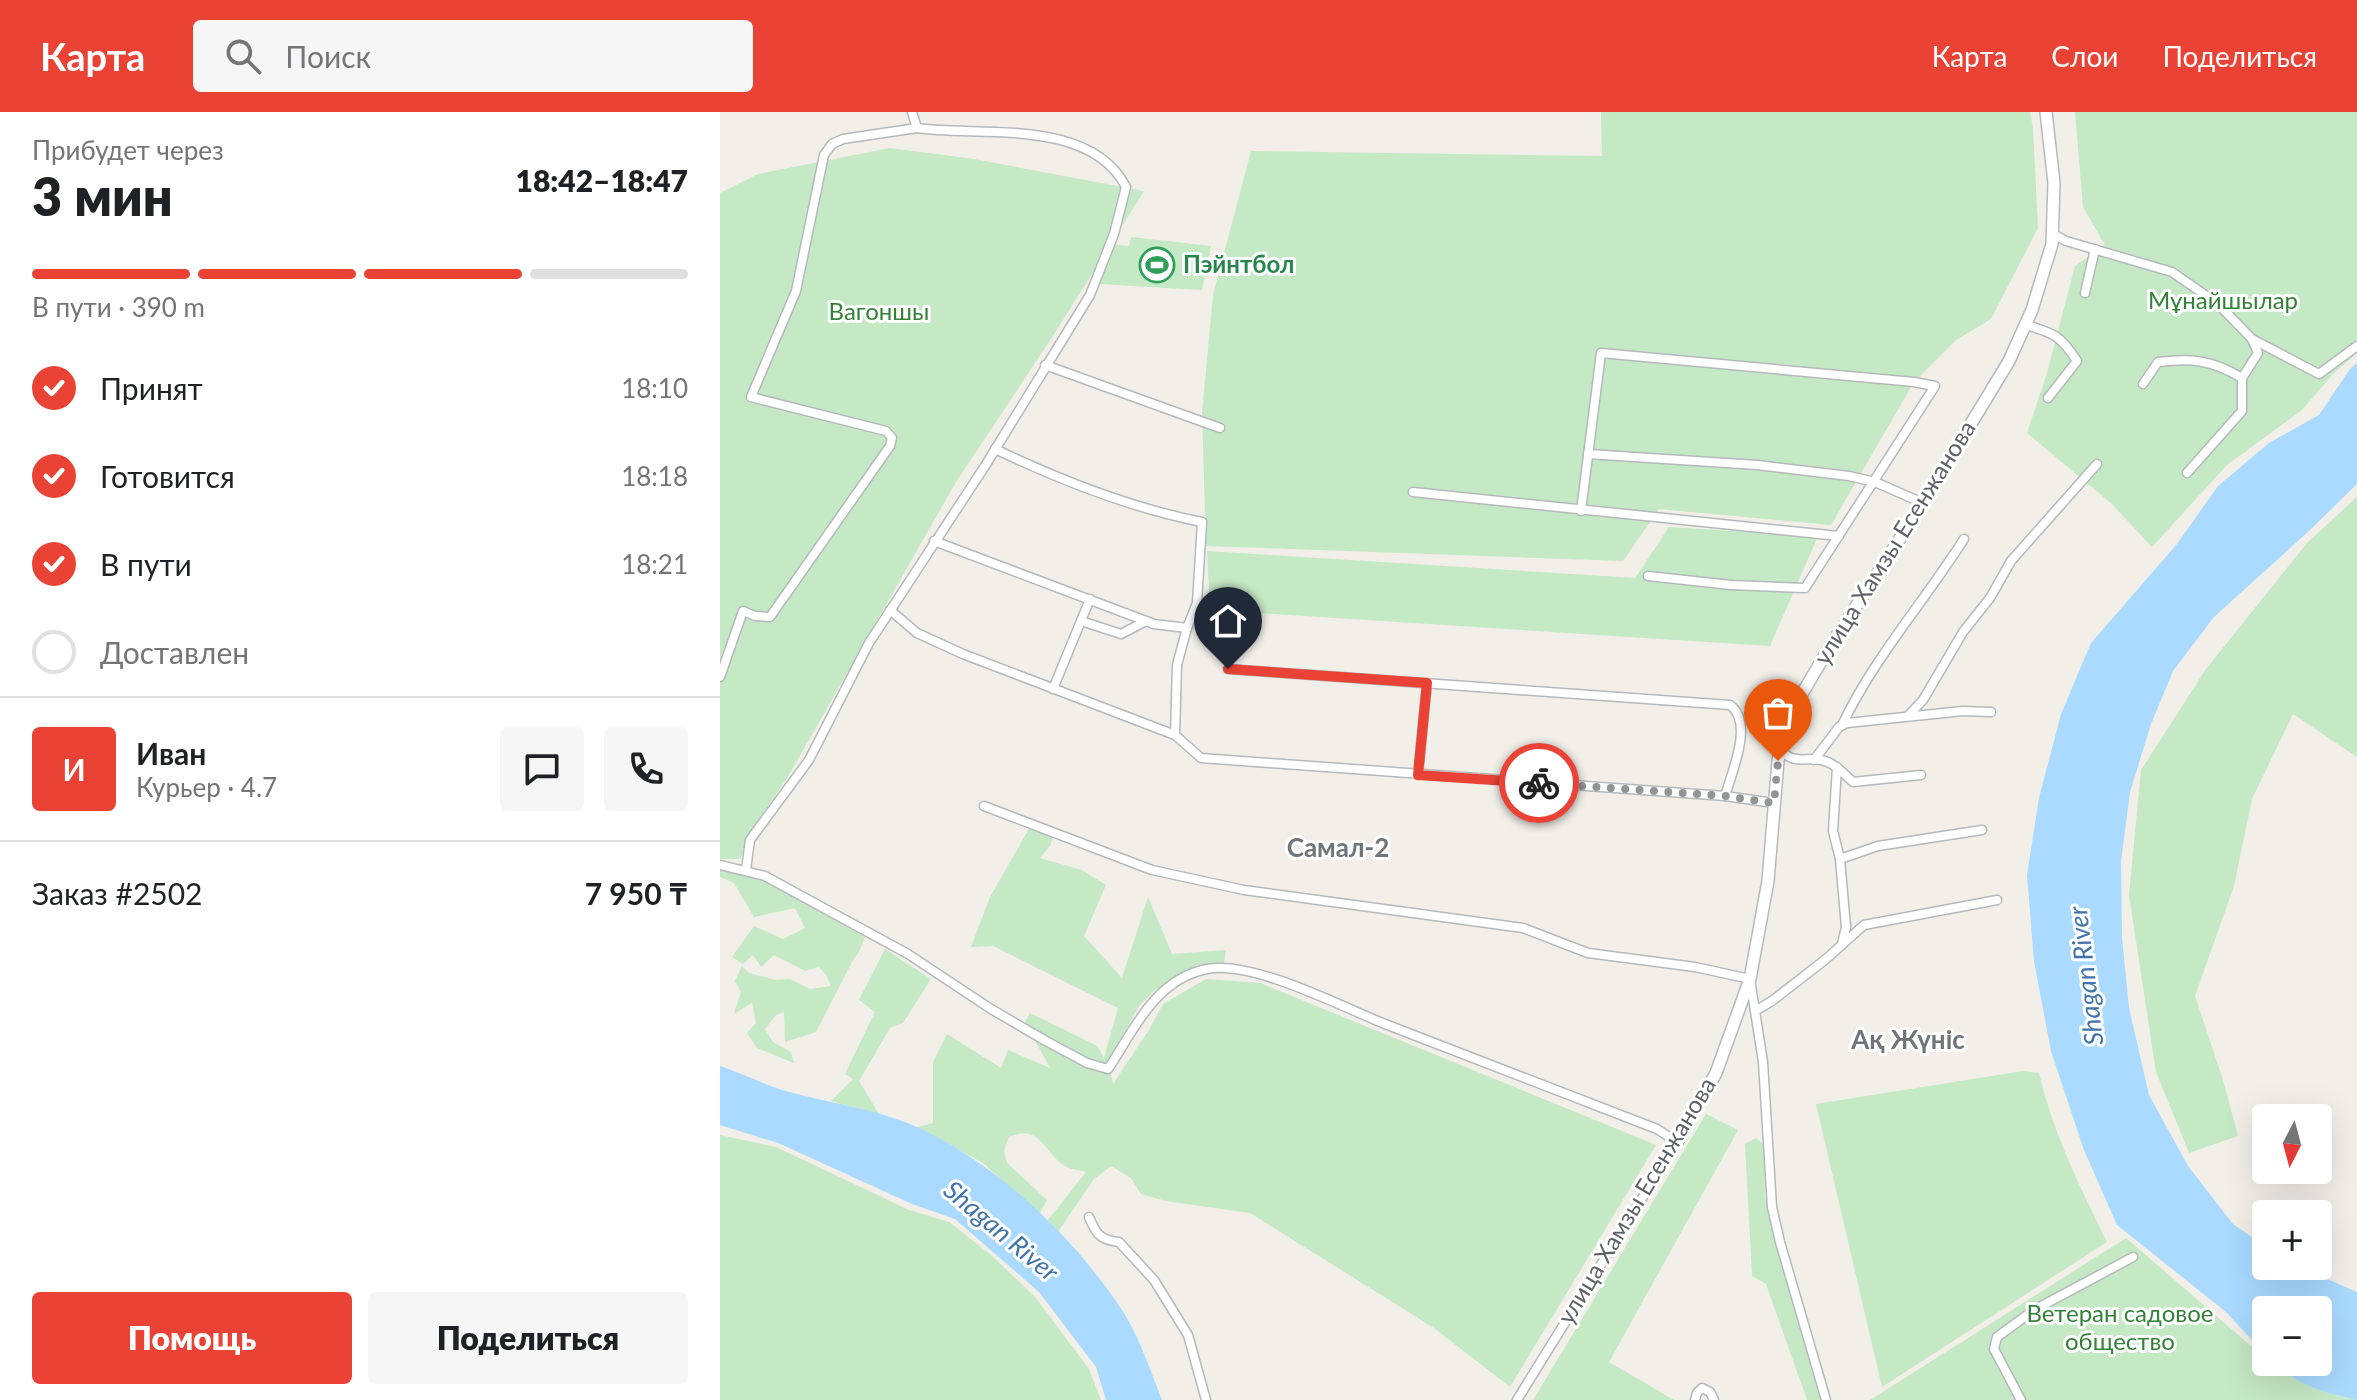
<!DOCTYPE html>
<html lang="ru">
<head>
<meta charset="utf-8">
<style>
	:root { --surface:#fff; --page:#f6f6f6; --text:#202124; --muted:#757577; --line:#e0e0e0; --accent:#ea4335 }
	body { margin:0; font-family:Lato,sans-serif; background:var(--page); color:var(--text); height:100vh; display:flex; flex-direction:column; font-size:30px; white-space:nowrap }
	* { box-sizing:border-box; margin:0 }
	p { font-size:26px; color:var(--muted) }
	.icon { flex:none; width:44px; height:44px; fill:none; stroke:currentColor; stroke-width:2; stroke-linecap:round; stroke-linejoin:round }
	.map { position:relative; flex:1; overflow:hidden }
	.details { display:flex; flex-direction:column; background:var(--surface); width:720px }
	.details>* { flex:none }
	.needle { width:52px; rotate:186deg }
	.controls { position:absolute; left:1532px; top:992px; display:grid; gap:16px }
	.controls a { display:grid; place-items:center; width:80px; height:80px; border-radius:8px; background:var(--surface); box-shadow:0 8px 32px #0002; font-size:40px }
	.pin { position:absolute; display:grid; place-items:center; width:68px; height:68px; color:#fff; margin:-82px -34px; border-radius:50% 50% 50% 0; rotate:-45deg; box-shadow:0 0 8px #0007 }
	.pin .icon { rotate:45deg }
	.courier { position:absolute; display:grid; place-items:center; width:80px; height:80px; margin:-40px; border:6px solid #ea4335; border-radius:50%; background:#fff; color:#222; box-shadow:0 2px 10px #0007 }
	.overview em { font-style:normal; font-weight:800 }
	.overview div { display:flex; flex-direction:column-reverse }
	.overview { display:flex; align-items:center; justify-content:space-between; height:136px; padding:0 32px }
	h1 { font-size:52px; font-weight:800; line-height:60px }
	.bar { display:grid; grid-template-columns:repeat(4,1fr); gap:12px 8px; align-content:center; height:96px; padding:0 32px }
	.bar i { height:10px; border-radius:6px; background:var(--line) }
	.bar .on { background:var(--accent) }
	.bar p { grid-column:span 4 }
	.line { display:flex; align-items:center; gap:20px; padding:0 32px; border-top:2px solid var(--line) }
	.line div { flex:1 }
	.round { display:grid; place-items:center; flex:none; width:84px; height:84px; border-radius:8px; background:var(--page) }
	ol { padding:0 32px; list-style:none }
	li { display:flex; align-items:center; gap:24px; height:88px }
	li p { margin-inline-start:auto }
	li .icon { padding:8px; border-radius:50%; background:var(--accent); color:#fff; stroke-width:4 }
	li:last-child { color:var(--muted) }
	li i { width:44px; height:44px; border:4px solid var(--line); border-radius:50% }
	.button { display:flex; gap:16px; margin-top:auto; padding:16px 32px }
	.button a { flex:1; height:92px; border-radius:8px; background:var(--accent); color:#fff; font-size:32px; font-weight:800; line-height:92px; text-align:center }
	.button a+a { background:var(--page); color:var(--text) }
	header { display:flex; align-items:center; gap:48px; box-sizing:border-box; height:112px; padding:0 40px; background:var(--accent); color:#fff }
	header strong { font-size:38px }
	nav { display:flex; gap:44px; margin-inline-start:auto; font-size:28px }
	.search { width:560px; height:72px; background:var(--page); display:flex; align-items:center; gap:20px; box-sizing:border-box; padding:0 28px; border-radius:8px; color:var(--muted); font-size:30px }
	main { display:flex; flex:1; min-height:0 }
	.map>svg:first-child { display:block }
	.green { fill:#c5e8c5 }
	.water { fill:#aadaff }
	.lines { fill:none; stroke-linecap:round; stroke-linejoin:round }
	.street-casing { stroke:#b5b8bc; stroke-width:11 }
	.secondary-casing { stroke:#b6babf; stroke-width:14 }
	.street { stroke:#fff; stroke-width:8 }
	.secondary { stroke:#fff; stroke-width:11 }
	.done { stroke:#929495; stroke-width:8; stroke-dasharray:0 14.4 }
	.route { stroke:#ea4335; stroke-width:10 }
	.labels { text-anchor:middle; stroke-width:6; stroke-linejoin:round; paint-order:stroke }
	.leisure-label { font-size:24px; font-weight:bold; fill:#27864d; stroke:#fff; text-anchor:start }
	.park-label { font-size:24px; fill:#348238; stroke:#fff }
	.street-label { font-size:24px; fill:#5f6368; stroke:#fff }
	.neighbourhood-label { font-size:26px; font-weight:bold; fill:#70757a; stroke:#fff }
	.water-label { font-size:26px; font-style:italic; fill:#4174aa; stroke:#fff }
</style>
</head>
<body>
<header>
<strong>Карта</strong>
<div class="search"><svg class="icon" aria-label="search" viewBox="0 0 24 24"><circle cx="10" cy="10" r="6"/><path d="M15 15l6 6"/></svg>Поиск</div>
<nav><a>Карта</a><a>Слои</a><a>Поделиться</a></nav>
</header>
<main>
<section class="details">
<div class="overview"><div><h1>3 мин</h1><p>Прибудет через</p></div><em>18:42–18:47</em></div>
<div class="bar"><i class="on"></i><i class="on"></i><i class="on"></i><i></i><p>В пути · 390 m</p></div>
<ol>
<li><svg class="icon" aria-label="check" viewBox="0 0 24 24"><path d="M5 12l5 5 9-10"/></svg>Принят<p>18:10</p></li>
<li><svg class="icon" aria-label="check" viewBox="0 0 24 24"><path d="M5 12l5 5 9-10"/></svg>Готовится<p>18:18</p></li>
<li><svg class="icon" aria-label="check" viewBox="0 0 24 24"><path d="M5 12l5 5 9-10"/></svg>В пути<p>18:21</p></li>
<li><i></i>Доставлен</li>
</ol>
<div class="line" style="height:144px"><b class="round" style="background:var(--accent);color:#fff">И</b><div><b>Иван</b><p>Курьер · 4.7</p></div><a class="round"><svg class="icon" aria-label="chat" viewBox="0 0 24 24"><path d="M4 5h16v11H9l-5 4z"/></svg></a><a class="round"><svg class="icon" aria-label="phone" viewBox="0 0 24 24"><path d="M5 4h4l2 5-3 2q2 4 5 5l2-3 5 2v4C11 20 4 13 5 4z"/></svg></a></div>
<div class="line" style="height:104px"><div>Заказ #2502</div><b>7 950 ₸</b></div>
<div class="button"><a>Помощь</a><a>Поделиться</a></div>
</section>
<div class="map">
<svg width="1637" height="1288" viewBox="0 0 1637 1288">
	<rect width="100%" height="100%" fill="#f1efe8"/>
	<g class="green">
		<polygon points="881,0 1310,0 1313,16 1318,116 1271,207 1236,228 1194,270 1111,413 939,397 903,449 486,434 482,301 493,183 531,39 882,44"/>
		<polygon points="1355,0 1637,0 1637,241 1614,261 1582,298 1507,353 1432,435 1392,392 1307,321 1327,261 1355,154 1385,133 1363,95"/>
		<polygon points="170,36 254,47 424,79 333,224 236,370 69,663 35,713 20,747 0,747 0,81 38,62"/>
		<polygon points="411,125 491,134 482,178 379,172 395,133 409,134"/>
		<polygon points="1637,385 1637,645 1573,602 1532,687 1514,774 1475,884 1503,968 1518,1024 1469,1041 1436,960 1409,783 1421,658 1486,557 1587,431"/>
		<polygon points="949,415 1098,424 1050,534 490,498 487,439 915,466"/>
		<path d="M310,715L334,722L330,734L320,746L362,758L386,773L364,824L402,866L428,785L452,842L506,838L504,852L477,853L435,878L419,894L388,949L393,972L429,918L443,892L486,867L540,871L936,1033L790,1275L714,1216L530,1101L446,1089L421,1082L411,1066L391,1054L374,1067L337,1121L328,1108L366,1060C360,1058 352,1058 347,1055C324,1044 323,1011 289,1025L284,1039L287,1051L327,1088L319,1102L263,1051L197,1015L213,1011V950L227,922L281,956L288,938L330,956L305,910L310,901L377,934L384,946L398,896L273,834L251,835L270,785Z"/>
		<polygon points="0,757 45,767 145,825 139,840 133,848 96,920 65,930 64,900 56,903 45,917 53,930 71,940 74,951 37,936 27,921 36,911 32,891 14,902 21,880 15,869 22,854 29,861 56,868 70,867 90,877 111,874 106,863 99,855 85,859 54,843 41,855 33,843 23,852 12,845 34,814 63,827 85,816 75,796 34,805 14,771 0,765"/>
		<polygon points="165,837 211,867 183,911 170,916 139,969 159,1002 111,989 133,967 125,962 155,900 139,888"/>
		<path d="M1303,959L1319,961C1333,1021 1360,1075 1387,1130L1162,1275L1096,992Z"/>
		<polygon points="986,1002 1018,1018 889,1250 954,1288 813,1288"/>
		<polygon points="0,1023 56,1035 189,1098 229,1110 270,1142 316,1186 369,1257 381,1288 0,1288"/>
		<polygon points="1036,1026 1044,1033 1045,1085 1073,1194 1102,1288 1087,1288 1046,1172 1032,1164 1025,1032"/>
		<path d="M1406,1126L1546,1247V1250H1550C1575,1271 1606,1282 1637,1288H1150Z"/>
	</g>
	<g class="water">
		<path d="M1637,251V372L1590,418L1494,505L1453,559L1431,612L1410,680L1401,749L1402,825L1409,896L1429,983L1468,1054L1513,1112L1546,1135V1154H1577L1637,1180V1288C1607,1282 1574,1272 1553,1250H1598V1198H1546V1243L1506,1200L1397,1113L1364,1038L1331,939L1314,849L1307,763L1319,686L1341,602L1371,531L1457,432L1498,374L1549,331L1599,303L1630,257Z"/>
		<path d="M0,954C21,961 41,971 62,978C107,991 154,996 197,1015C275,1051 347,1119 396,1189C417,1218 429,1255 442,1288H386L376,1255L319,1180L235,1107L192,1092L58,1031L0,1013Z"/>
	</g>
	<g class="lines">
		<g class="street-casing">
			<g id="street">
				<polyline points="1333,122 1346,129 1452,160 1498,192 1532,227 1538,241 1522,266 1522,299 1467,361"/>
				<polyline points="1365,181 1375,137"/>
				<path d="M1306,213C1334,221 1341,224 1357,249L1328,286"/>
				<polyline points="1532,227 1599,262 1637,234"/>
				<polyline points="325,253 500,316"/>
				<path d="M1423,272L1438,250C1472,246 1492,248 1522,266"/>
				<path d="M275,337C340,368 411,396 482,410L477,491L467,516L457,553L455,623"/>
				<polyline points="868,342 1037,353 1129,364 1155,370 1203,391"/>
				<polyline points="693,380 1119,424"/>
				<polyline points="861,399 881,241 1194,270 1215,274 1085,476 1011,473 928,464"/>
				<polyline points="214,429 434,512 467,516"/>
				<polyline points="170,498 197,521 243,542 455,623 481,646 1005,684 1054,691"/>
				<polyline points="361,509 401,522 426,509"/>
				<path d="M508,557L1010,593C1034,610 1012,660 1005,684"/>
				<polyline points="0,565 23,499 35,504 50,505 170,334 172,326 166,319 31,285 76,179 104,43 112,32 123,27 197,16"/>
				<polyline points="333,577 370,487"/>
				<polyline points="1188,604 1203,588 1243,520 1270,486 1291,449 1377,352"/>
				<path d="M1122,613C1154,546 1204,490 1244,427"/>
				<path d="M1060,637C1073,653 1084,645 1101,648C1114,650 1124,662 1133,670L1201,663"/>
				<polyline points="1094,648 1119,615 1127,611 1243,599 1271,600"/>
				<polyline points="1117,655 1113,719 1120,747 1126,815 1122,832"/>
				<polyline points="698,663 707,571"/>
				<polyline points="264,694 432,758 524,778 803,816 868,841 975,855 1030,867 1043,950 1052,1095 1060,1130 1106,1288"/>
				<polyline points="1120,747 1158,734 1262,718"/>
				<path d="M0,753L45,764L188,842L271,897L326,929L367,951L388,957C414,918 435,867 487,857C533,848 622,895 665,912C756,947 847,982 937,1017L957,1030L797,1288"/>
				<path d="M26,758L30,728L89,648L149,531L265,354L370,183L394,122L406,75C370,5 259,25 197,16L192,0"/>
				<polyline points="1035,899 1052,889 1106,847 1144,813 1277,788"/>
				<path d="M369,1105C376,1122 380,1128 399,1130L434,1168L468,1223L486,1288"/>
				<polyline points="975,1288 977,1281 982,1276 990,1280 994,1288"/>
				<polyline points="1301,1288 1274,1237 1277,1225 1314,1198 1413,1145"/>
			</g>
		</g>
		<g class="secondary-casing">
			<polyline id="secondary" points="957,1030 996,961 1030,867 1048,769 1058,649 1062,626 1076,592 1109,536 1203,391 1289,249 1312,198 1332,132 1334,71 1326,0"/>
		</g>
		<use href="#street" class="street"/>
		<use href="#secondary" class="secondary"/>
	</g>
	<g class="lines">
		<polyline class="done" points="819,671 1005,684 1054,691 1058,649"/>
		<polyline class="route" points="508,557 707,571 698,663 819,671"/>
	</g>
	<defs>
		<g id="stadium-ring" transform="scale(1.8)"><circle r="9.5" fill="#fff" stroke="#2e9e5b" stroke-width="1.5"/><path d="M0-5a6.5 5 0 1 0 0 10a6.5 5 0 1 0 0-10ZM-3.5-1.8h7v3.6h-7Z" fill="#2e9e5b"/></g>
	</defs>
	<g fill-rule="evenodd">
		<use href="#stadium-ring" x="437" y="153"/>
	</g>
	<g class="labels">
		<g class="leisure-label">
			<text x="463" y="161">Пэйнтбол</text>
		</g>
		<g class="park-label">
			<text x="1503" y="197">Мұнайшылар</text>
			<text x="159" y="208">Вагоншы</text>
			<text x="1400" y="1210">Ветеран садовое<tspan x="1400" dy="28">общество</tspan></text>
		</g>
		<g class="street-label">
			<text transform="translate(1175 431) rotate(-58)" y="8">улица Хамзы Есенжанова</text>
			<text transform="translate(917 1089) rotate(-59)" y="8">улица Хамзы Есенжанова</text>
		</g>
		<g class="neighbourhood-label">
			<text x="618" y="745">Самал-2</text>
			<text x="1188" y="937">Ақ Жүніс</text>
		</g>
		<g class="water-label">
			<text transform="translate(1366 864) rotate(-97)" y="9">Shagan River</text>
			<text transform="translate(281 1119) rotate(40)" y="9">Shagan River</text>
		</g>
	</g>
</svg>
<div class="controls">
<a><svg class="needle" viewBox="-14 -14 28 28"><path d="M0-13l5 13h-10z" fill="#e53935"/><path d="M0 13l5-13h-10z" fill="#757577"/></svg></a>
<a>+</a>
<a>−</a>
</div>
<div class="pin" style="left:1058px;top:649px;background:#ea580c"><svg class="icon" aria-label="bag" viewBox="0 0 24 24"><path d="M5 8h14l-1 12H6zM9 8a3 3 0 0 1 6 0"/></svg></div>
<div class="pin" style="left:508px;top:557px;background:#1f2937"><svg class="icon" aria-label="home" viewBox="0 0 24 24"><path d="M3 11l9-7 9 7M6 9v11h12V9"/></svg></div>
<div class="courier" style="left:819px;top:671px"><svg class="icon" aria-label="bike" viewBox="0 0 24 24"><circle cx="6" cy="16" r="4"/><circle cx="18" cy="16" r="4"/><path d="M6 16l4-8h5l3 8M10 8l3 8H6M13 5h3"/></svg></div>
</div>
</main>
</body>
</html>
